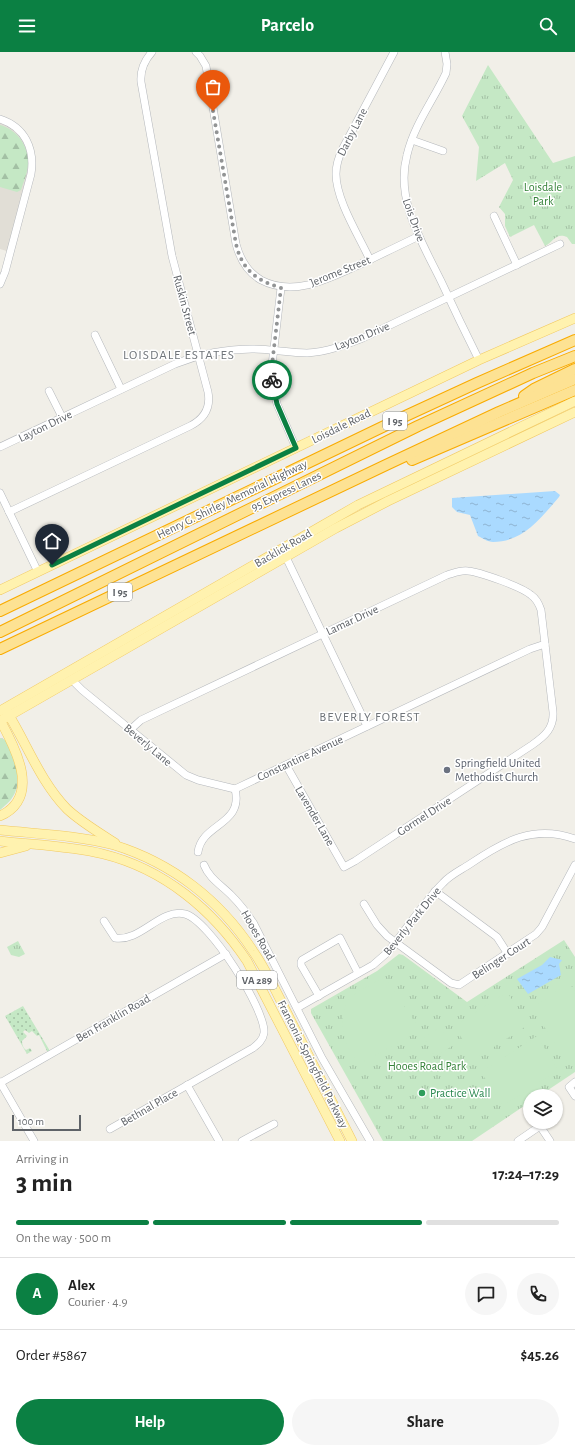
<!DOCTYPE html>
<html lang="en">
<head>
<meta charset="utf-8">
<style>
	:root { --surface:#fff; --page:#f6f6f6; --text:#222; --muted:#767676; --line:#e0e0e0; --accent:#0b8043 }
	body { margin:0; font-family:"Alegreya Sans",sans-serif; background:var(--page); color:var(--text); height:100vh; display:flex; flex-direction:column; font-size:15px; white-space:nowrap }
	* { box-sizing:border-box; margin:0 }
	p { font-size:13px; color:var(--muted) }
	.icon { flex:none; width:22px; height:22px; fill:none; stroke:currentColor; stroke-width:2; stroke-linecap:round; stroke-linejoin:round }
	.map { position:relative; height:1089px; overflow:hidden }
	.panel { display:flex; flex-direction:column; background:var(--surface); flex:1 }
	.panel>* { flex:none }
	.tools { position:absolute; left:523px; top:1037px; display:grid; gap:8px }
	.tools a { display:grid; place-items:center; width:40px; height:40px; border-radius:50%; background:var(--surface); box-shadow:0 1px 3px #0004; font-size:20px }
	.scale { position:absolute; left:12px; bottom:10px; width:69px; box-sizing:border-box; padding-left:4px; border:2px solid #5f6368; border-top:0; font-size:11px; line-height:14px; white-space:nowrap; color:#5f6368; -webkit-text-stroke:3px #fff; paint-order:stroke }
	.pin { position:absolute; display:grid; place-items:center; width:34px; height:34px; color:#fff; margin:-41px -17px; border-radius:50% 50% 50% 0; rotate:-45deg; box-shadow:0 0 4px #0007 }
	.pin .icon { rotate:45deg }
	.courier { position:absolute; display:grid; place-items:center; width:40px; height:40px; margin:-20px; border:3px solid #0b8043; border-radius:50%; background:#fff; color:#222; box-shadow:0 1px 5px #0007 }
	.head em { font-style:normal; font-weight:700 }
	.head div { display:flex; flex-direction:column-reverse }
	.head { display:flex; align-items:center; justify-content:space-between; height:68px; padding:0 16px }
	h1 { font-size:26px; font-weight:700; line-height:30px }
	.bar { display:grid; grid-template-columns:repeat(4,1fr); gap:6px 4px; align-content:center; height:48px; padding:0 16px }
	.bar i { height:5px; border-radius:3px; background:var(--line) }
	.bar .current { background:var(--accent) }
	.bar p { grid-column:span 4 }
	.line { display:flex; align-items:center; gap:10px; padding:0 16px; border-top:1px solid var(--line) }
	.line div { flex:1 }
	.round { display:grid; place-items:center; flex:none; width:42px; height:42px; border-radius:21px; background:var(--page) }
	.action { display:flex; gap:8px; margin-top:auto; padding:8px 16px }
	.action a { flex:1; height:46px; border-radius:24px; background:var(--accent); color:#fff; font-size:16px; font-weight:700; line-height:46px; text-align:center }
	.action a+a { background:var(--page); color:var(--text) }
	header { display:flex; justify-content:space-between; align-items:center; height:52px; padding:0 16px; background:var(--accent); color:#fff; font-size:18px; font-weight:700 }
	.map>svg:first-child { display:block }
	.education { fill:#e1ded6 }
	.grass { fill:url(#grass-dots) }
	.forest { fill:url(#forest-firs) }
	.park { fill:url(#park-tufts) }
	.pitch { fill:#c5e8c5 }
	.water { fill:url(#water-ripples) }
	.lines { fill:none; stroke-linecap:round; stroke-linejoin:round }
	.minor-casing { stroke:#b5b8bc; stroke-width:8 }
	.major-casing { stroke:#f2c960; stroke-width:10 }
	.highway-casing { stroke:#f9ab00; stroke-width:12 }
	.minor { stroke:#fff; stroke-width:7 }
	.major { stroke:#fff2af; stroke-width:9 }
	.highway { stroke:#fde293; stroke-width:10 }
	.done { stroke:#929495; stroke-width:4; stroke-dasharray:0 7.2 }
	.route { stroke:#0b8043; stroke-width:5 }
	.worship-dot { fill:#6b7280; stroke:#fff; stroke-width:1.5 }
	.leisure-dot { fill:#2e9e5b; stroke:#fff; stroke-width:1.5 }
	.labels { text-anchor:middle; stroke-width:3; stroke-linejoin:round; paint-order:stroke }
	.shield { fill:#fff; stroke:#8f9295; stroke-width:1 }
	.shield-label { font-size:11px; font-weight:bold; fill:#5f6368 }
	.street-label { font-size:12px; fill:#5f6368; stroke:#fff }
	.park-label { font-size:12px; fill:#348238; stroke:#fff }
	.worship-label { font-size:12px; fill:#5b616d; stroke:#fff; text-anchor:start }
	.leisure-label { font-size:12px; fill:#27864d; stroke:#fff; text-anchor:start }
	.neighbourhood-label { font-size:13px; letter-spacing:1px; fill:#70757a; stroke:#fff }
</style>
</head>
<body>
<header><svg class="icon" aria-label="menu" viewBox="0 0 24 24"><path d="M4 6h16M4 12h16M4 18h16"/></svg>Parcelo<svg class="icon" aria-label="search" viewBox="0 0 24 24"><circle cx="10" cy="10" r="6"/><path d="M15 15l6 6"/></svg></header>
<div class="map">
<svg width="575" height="1089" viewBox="0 0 575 1089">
	<defs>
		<pattern id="grass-dots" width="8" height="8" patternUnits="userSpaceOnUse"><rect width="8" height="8" fill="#c5e8c5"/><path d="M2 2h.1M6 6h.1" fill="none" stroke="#a3c0a4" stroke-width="1.8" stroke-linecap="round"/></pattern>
		<pattern id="forest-firs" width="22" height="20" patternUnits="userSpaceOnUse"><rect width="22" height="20" fill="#c5e8c5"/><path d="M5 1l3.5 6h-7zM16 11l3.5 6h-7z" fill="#a3c0a4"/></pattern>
		<pattern id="park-tufts" width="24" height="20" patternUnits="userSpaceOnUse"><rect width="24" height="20" fill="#c5e8c5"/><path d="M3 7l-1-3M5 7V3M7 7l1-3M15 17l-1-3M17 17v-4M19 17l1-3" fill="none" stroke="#a3c0a4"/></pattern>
		<pattern id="water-ripples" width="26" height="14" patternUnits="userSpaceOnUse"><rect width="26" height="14" fill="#aadaff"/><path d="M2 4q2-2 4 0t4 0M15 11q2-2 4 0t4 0" fill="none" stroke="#8eb4d2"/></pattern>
	</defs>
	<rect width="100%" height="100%" fill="#f1efe8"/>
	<polygon class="education" points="0,70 15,74 30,94 31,122 10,200 0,197"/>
	<path class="grass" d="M23,954L50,999L48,1000L47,999L39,983L37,984L32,979L29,981L25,978L23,980L27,984L22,989C22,992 23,996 26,998L30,996L32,999L27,1002L5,964Z"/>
	<g class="forest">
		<path d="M0,73C15,77 27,91 28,107C29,118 24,128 21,138L17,140L0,135Z"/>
		<path d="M0,686C15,687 20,727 16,738C13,747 7,752 0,758Z"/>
	</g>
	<g class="park">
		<path d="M488,13L553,111L575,104V192H572L567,185C556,180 553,190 545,194L534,173L510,185L505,174V162L499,155L513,128L505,111L476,129L479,95L462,64Z"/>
		<polygon points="564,888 575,905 575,1020 539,1044 530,1044 530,1050 472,1089 383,1089 311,961 311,957 377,919 399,902 403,903 467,950"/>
		<polygon points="18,889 25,902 19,905 11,903 7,895"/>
	</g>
	<g class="pitch">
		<path d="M385,925L416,972L414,982L359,1012C347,996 341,983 343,963C344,958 345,952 348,948C356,939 375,931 385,925Z"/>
		<polygon points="569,931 575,939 575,1006 568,1011 532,956"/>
		<polygon points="507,940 528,973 475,1007 454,974"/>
		<polygon points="440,975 446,985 442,988 446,985 452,994 435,1005 424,986"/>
		<polygon points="537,984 558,1018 503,1054 481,1020"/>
	</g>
	<g class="water">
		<path d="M555,439L560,443L559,445C541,466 523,490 493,490C488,490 482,486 478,484L470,463L457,460L452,455V446Z"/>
		<polygon points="550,905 562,908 559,912 561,923 528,942 517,927 542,913"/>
	</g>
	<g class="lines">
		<g class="minor-casing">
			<g id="minor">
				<path d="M196,0L200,4L206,14L236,192C240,207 247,220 261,228C295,246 332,225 363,211C382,202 400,193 419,184"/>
				<path d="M445,0L447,12L446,21C433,49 414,73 407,103C395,148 422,190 441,229C453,255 466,282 479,308"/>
				<path d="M0,67C25,75 35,97 31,122L5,220L0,232"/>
				<polyline points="412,88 443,99"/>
				<polyline points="494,164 517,213"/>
				<path d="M370,208C359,184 336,148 336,122C336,113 339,104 343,96L394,0"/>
				<polyline points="281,236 272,313 272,332 277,352 296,396"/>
				<polyline points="95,283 121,337"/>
				<polyline points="49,339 62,365"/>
				<path d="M0,395L175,312C200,302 225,297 252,297C271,297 289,301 307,301C327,300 345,293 363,286L560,192"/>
				<polyline points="0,441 38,520"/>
				<path d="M9,460L190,374C204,367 211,356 208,340L172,204L141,30C140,18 144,9 152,0"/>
				<polyline points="284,501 367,674"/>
				<polyline points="72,628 82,638 186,723 198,728 235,737"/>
				<path d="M130,678L141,668L447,523C454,521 460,518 468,519C480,520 522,535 531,543C537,547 539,552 541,558L553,660C554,676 545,684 532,693L355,809L344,815L286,713"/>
				<path d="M198,800C202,771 244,773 235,737L530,597L545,592"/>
				<path d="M204,813C209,826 221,833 231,843C240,852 247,861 254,872L322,1006L370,1089"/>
				<polyline points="435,839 497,885 508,902"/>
				<polyline points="364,852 377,873 387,884 451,931 459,933 536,882 542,875 575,813"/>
				<path d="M104,869L115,886C141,890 160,856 185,862C209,868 266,958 264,981C263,988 258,992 253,996L110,1077"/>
				<polyline points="319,944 301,913 301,910 302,908 340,886 358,921"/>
				<path d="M297,956L373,913L388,900C406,878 422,852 443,831C450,823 461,818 470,812C504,789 534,772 575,787"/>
				<polyline points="0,1030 34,1089"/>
				<polyline points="575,1030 569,1035 575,1044"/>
				<polyline points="0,1031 226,902"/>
				<polyline points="187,1033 219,1089"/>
				<polyline points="540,1074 550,1089"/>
				<polyline points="242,1089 274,1072"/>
				<polyline points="518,1089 540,1074 538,1070"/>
			</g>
		</g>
		<g class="major-casing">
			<g id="major">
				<polyline points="0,538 479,308 575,266"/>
				<polyline points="0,659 358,453 575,349"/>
				<path d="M7,660C27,692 40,729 67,757C81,770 98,780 115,791"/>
				<path d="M0,668C15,695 42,745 0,764"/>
				<polyline points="0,669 336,476 388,449 575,360"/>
				<path d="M0,778C38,782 77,783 114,793C172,811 220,848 253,899C269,922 280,948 293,973C313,1012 332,1050 352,1089"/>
				<path d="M0,789C34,793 70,794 103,802C164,817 213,858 247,909L340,1089"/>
				<polyline points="0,801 26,794"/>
			</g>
		</g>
		<g class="highway-casing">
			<g id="highway">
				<polyline points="524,344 534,337 575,317"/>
				<polyline points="412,408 575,338"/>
				<polyline points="0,559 399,367 477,331 575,288"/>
				<polyline points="0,580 418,374 533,321 575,304"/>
				<polyline points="0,597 386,413 499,360 575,327"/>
			</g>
		</g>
		<use href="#minor" class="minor"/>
		<use href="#major" class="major"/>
		<use href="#highway" class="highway"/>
	</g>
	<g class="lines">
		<path class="done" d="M213,59L236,192C242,218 256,228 281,236L272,313V328"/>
		<polyline class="route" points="52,513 296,396 277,352 272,328"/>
	</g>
	<circle class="worship-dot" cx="447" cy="718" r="4"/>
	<circle class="leisure-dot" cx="422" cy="1041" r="4"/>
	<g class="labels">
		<g class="shield">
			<rect x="383" y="360" width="24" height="18" rx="3"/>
			<rect x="108" y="531" width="24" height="18" rx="3"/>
			<rect x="237" y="919" width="40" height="18" rx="3"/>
		</g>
		<g class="shield-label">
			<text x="395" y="373">I 95</text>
			<text x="120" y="544">I 95</text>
			<text x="257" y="932">VA 289</text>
		</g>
		<g class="street-label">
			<text transform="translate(352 80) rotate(-63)" y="4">Darby Lane</text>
			<text transform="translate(414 168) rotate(70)" y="4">Lois Drive</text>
			<text transform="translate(340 219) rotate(-22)" y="4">Jerome Street</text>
			<text transform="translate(185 253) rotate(75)" y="4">Ruskin Street</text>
			<text transform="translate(362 284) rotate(-22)" y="4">Layton Drive</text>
			<text transform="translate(45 374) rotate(-26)" y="4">Layton Drive</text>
			<text transform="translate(341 374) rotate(-26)" y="4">Loisdale Road</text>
			<text transform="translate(286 439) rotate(-26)" y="4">95 Express Lanes</text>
			<text transform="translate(232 447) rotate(-26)" y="4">Henry G. Shirley Memorial Highway</text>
			<text transform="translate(283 496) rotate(-30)" y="4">Backlick Road</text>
			<text transform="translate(352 568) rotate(-25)" y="4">Lamar Drive</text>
			<text transform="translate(148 693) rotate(40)" y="4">Beverly Lane</text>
			<text transform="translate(300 706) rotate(-25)" y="4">Constantine Avenue</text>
			<text transform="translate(315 764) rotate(60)" y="4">Lavender Lane</text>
			<text transform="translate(424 764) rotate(-33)" y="4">Gormel Drive</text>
			<text transform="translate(412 869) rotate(-51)" y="4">Beverly Park Drive</text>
			<text transform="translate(258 883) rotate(60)" y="4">Hooes Road</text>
			<text transform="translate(501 906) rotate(-33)" y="4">Belinger Court</text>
			<text transform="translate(113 966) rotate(-30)" y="4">Ben Franklin Road</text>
			<text transform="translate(313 1012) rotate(63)" y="4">Franconia-Springfield Parkway</text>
			<text transform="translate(149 1055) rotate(-30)" y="4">Bethnal Place</text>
		</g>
		<g class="park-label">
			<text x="543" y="139">Loisdale<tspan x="543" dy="14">Park</tspan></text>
			<text x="427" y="1018">Hooes Road Park</text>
		</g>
		<g class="worship-label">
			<text x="455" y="715">Springfield United<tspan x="455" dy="14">Methodist Church</tspan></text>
		</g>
		<g class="leisure-label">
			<text x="430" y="1045">Practice Wall</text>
		</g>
		<g class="neighbourhood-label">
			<text x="179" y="307">LOISDALE ESTATES</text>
			<text x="370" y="669">BEVERLY FOREST</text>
		</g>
	</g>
</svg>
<div class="tools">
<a><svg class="icon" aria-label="layers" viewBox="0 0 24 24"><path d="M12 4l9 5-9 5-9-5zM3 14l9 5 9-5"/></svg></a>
</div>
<div class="scale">100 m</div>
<div class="pin" style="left:213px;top:59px;background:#ea580c"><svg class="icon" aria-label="bag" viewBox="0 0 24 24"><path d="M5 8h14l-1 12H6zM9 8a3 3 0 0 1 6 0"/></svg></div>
<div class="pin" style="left:52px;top:513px;background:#1f2937"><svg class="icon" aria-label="home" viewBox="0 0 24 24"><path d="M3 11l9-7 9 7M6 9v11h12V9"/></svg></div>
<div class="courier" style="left:272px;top:328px"><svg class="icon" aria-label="bike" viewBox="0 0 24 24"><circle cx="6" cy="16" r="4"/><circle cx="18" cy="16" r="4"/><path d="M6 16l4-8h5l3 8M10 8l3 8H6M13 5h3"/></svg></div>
</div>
<section class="panel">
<div class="head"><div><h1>3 min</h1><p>Arriving in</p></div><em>17:24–17:29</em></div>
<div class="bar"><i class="current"></i><i class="current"></i><i class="current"></i><i></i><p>On the way · 500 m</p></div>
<div class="line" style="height:72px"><b class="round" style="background:var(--accent);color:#fff">A</b><div><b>Alex</b><p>Courier · 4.9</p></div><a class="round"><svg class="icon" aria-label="chat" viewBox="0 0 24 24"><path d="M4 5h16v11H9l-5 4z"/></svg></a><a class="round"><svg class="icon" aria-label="phone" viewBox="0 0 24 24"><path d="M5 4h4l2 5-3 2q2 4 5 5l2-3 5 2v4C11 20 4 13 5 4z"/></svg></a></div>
<div class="line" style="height:52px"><div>Order #5867</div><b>$45.26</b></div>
<div class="action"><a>Help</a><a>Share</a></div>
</section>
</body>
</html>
